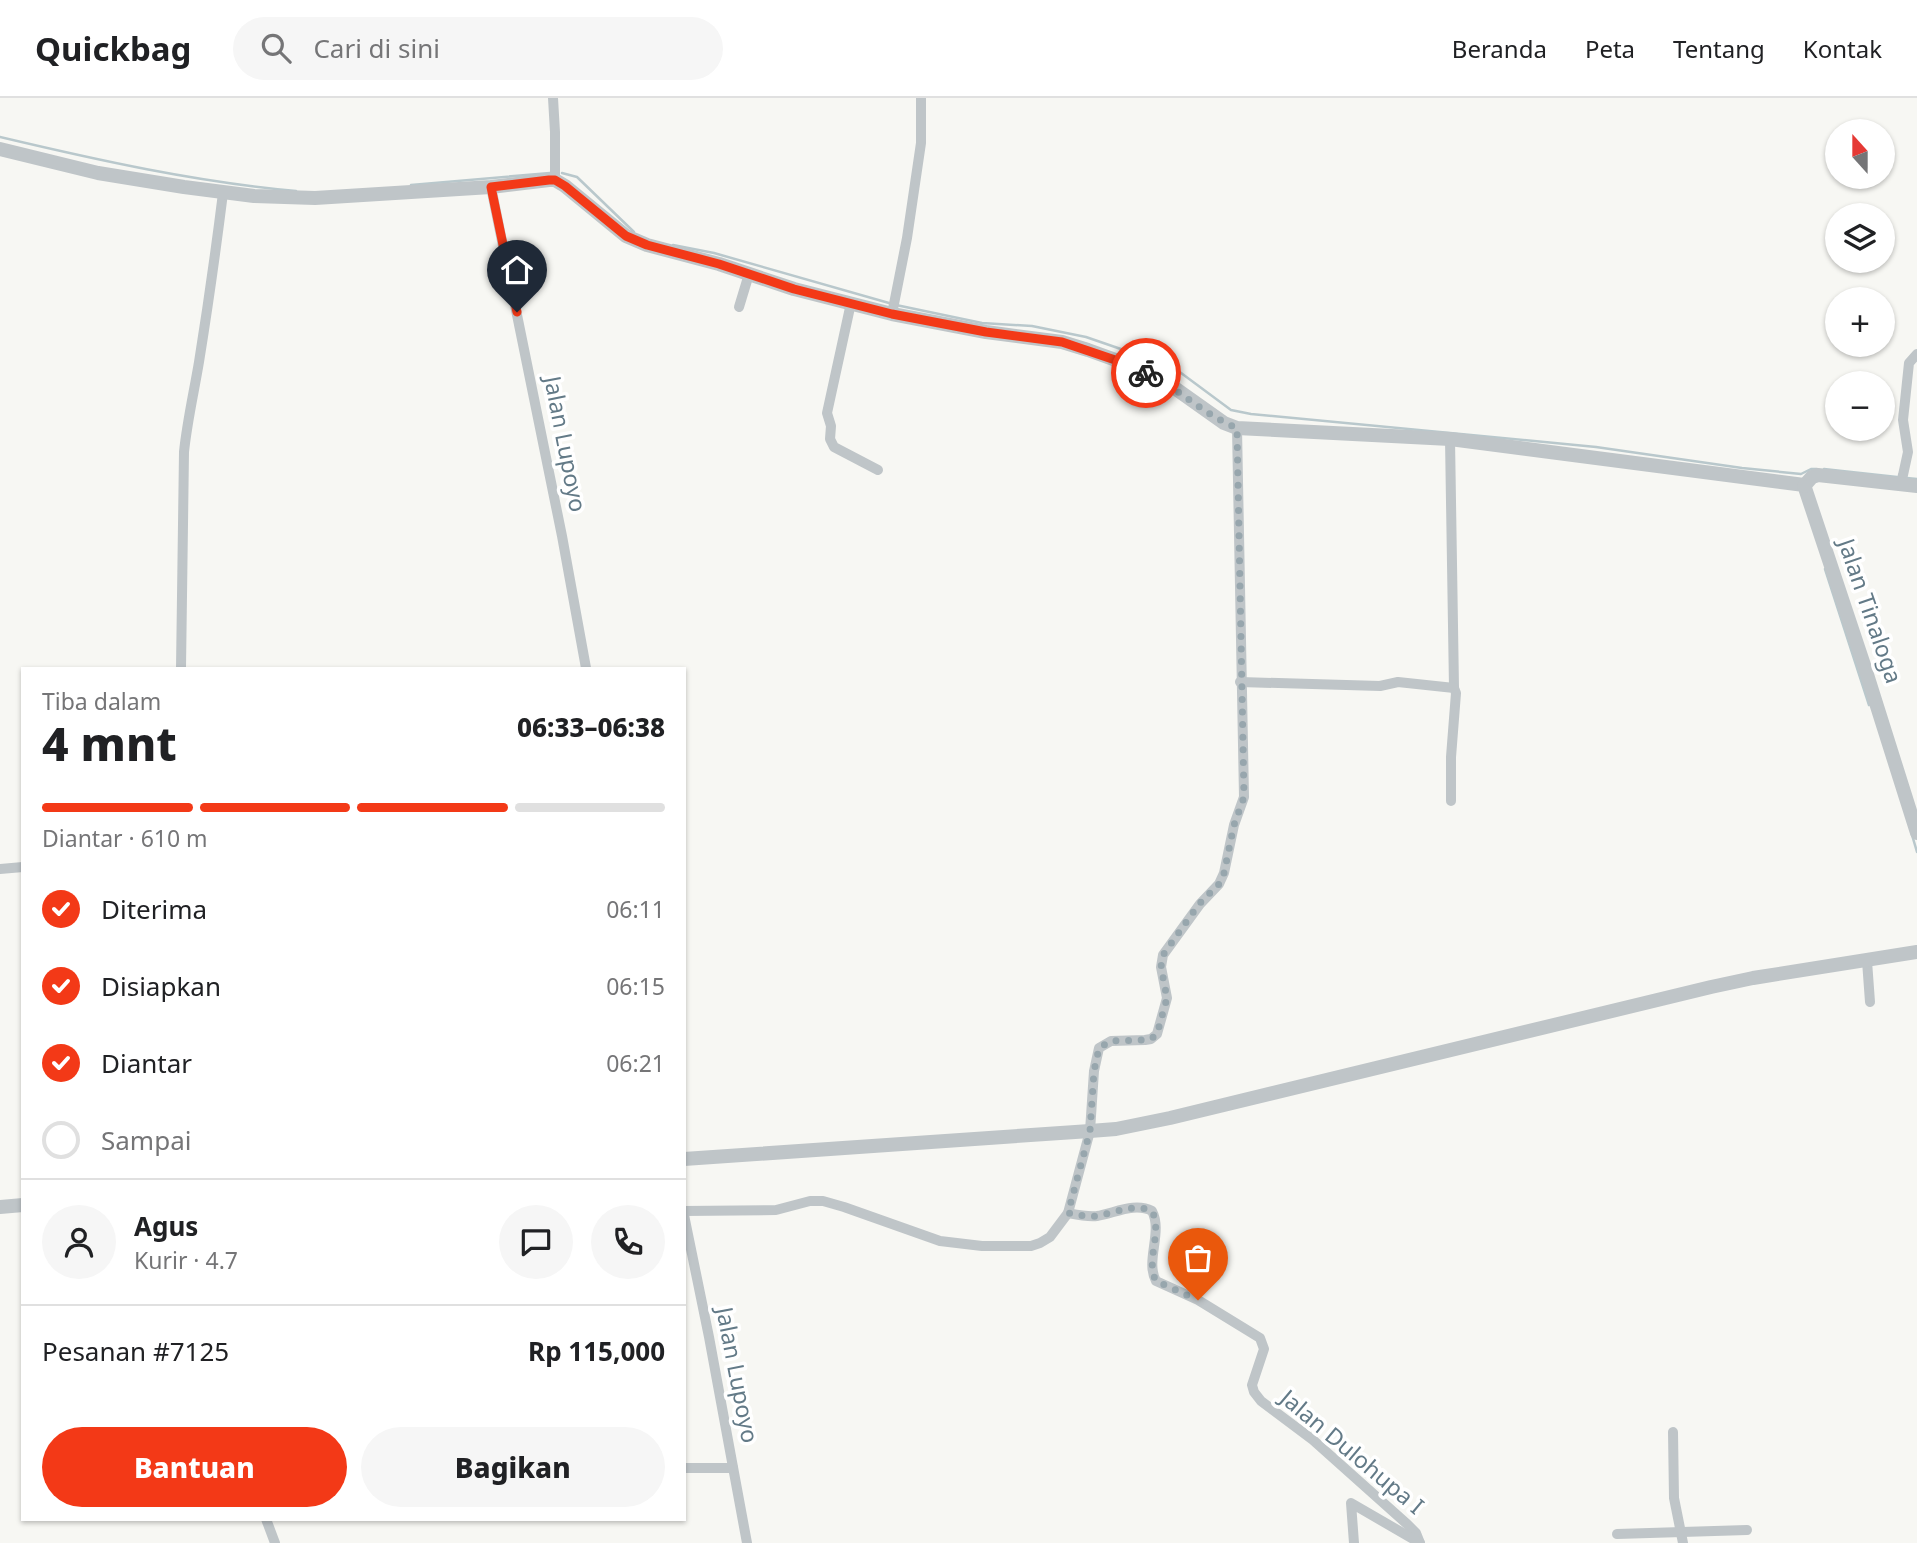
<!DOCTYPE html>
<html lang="id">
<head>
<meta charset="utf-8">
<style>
	:root { --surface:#fff; --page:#f6f6f6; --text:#202124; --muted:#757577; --line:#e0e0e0; --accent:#f33917 }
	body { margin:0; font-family:"Noto Sans",sans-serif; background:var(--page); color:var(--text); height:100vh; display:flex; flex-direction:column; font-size:26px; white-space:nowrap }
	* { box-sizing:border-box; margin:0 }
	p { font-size:23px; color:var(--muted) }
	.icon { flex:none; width:38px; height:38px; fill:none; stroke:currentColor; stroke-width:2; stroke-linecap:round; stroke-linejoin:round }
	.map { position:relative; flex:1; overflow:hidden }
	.panel { position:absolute; left:21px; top:569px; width:665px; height:854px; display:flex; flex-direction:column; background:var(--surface); border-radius:0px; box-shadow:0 2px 5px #0004 }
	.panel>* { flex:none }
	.needle { width:46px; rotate:339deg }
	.controls { position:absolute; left:1825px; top:21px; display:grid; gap:14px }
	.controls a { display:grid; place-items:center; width:70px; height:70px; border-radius:50%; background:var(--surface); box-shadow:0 2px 5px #0004; font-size:35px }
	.pin { position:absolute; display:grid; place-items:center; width:60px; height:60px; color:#fff; margin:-72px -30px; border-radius:50% 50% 50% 0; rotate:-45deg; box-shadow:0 0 7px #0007 }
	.pin .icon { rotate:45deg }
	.courier { position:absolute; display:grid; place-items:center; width:70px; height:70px; margin:-35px; border:5px solid #f33917; border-radius:50%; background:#fff; color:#222; box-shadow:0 2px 9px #0007 }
	.overview em { font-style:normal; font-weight:800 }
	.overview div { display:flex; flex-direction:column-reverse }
	.overview { display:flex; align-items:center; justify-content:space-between; height:119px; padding:0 21px }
	h1 { font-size:46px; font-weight:800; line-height:52px }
	.bar { display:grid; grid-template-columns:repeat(4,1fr); gap:10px 7px; align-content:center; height:84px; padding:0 21px }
	.bar i { height:9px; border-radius:5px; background:var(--line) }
	.bar .on { background:var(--accent) }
	.bar p { grid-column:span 4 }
	.line { display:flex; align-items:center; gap:18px; padding:0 21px; border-top:2px solid var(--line) }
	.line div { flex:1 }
	.round { display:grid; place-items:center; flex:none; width:74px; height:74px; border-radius:37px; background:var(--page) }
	ol { padding:0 21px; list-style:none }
	li { display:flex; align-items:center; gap:21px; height:77px }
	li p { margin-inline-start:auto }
	li .icon { padding:7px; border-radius:50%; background:var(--accent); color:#fff; stroke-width:4 }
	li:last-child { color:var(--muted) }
	li i { width:38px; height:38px; border:4px solid var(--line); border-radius:50% }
	.action { display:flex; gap:14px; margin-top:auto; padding:14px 21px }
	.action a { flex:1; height:80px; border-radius:42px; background:var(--accent); color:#fff; font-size:28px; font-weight:800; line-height:80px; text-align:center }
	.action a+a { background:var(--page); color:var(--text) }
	header { display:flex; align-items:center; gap:42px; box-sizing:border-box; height:98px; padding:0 35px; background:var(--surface); border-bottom:2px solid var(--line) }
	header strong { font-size:33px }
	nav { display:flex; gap:38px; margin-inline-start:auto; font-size:24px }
	.search { width:490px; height:63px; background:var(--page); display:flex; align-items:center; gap:18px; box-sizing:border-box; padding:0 24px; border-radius:38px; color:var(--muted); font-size:26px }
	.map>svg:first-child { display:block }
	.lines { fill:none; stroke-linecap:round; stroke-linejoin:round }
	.stream { stroke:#b9c8cc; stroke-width:2.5 }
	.minor { stroke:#bfc5c8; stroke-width:10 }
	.tertiary { stroke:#bfc5c8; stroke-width:14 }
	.done { stroke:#97a6ad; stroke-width:7; stroke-dasharray:0 12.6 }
	.route { stroke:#f33917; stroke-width:9 }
	.labels { text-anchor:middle; stroke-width:7; stroke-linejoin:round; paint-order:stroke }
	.street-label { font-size:23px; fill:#637a87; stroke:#fff }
</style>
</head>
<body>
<header>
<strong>Quickbag</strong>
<div class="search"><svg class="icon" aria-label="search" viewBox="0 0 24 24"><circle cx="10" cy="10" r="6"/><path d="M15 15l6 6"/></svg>Cari di sini</div>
<nav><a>Beranda</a><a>Peta</a><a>Tentang</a><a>Kontak</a></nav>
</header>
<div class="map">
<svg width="1917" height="1445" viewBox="0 0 1917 1445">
	<rect width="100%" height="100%" fill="#f7f7f3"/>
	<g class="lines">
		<g class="stream">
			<path d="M0,39C97,62 196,84 296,93"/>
			<polyline points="562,75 577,79 634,134"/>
			<polyline points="411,87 550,75"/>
			<polyline points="673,147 714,155 889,205"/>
			<polyline points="896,207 982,225 1032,228 1086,239 1173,269 1231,312 1251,316 1596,349 1742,370 1801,376 1811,371 1817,371"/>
			<polyline points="1824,371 1897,379"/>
			<polyline points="1907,380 1917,381"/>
			<polyline points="1825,471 1869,607"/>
			<polyline points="1912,737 1917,754"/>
		</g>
		<g class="minor">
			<polyline points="553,0 555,34 555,82"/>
			<polyline points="491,89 562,438 586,570"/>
			<polyline points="851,205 827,315 831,328 830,341 834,349 878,372"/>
			<polyline points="739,209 749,176"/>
			<polyline points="892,216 907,140 921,45 921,0"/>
			<polyline points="1450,341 1454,590"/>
			<polyline points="1900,387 1903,377 1908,354 1903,322 1909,265 1917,256"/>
			<path d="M181,570L184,354C187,324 194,294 199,264C208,208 216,151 223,95"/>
			<polyline points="1240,584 1380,588 1398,584 1454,590 1456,595 1451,659 1451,703"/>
			<polyline points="0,771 23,769"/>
			<polyline points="1867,863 1870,904"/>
			<polyline points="684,1113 776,1112 810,1103 823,1103 844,1109 940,1143 982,1148 1031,1148 1040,1145 1050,1139 1068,1115 1090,1033 1094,973 1099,950 1111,943 1145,942 1151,941 1157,936 1167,900 1161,869 1163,857 1200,806 1219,786 1224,775 1234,727 1244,699 1237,330"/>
			<path d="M1068,1115C1078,1117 1087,1119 1097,1118C1115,1115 1135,1104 1152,1113C1163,1134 1145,1163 1156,1183L1198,1202L1260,1240L1264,1251L1252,1287L1254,1294L1261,1303L1313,1342L1407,1426L1416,1435L1420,1445"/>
			<polyline points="684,1117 709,1239 747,1445"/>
			<polyline points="1673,1334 1674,1400 1683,1445"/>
			<polyline points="684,1370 733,1370"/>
			<polyline points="266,1421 275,1445"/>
			<polyline points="1617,1436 1747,1432"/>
			<polyline points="1354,1445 1351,1405 1420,1445"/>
		</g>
		<g class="tertiary">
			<polyline points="0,51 98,75 184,89 254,98 315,100 491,89 549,82 555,82 565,88 626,138 647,147 719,166 794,191 892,216 986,234 1062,244 1088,252 1124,265 1169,286 1224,325 1237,330 1450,341 1804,387 1864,567 1917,735"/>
			<polyline points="1804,388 1812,379 1818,377 1917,388"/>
			<polyline points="684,1061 1090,1033 1116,1031 1170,1020 1711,889 1753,880 1917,854"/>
			<polyline points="0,1109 23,1107"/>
		</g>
	</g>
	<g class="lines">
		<path class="done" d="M1146,275C1179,290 1204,317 1237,330L1244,699L1234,727L1224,775L1219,786L1199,806L1163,857L1161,869L1167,900L1157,936L1151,941L1145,942L1111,943L1099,950L1094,973L1090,1033L1068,1115C1078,1117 1087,1119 1097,1118C1115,1115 1134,1105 1152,1113C1163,1134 1145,1163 1156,1183L1198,1202"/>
		<polyline class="route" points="517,214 491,89 549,82 555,82 565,88 626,138 647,147 719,166 794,191 892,216 986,234 1062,244 1124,265 1146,275"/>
	</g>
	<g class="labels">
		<g class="street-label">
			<text transform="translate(565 346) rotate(79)" y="8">Jalan Lupoyo</text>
			<text transform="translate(1870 513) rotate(71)" y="8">Jalan Tinaloga</text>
			<text transform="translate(737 1277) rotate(79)" y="8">Jalan Lupoyo</text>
			<text transform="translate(1352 1354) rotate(40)" y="8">Jalan Dulohupa I</text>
		</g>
	</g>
</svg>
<div class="controls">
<a><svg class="needle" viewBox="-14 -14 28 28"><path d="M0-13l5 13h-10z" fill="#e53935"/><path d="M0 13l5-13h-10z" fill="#757577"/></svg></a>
<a><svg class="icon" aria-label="layers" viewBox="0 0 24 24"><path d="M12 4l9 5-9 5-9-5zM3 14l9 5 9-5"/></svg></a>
<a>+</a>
<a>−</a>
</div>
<div class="pin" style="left:1198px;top:1202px;background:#ea580c"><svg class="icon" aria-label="bag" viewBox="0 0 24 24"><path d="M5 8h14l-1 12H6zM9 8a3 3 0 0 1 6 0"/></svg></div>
<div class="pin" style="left:517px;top:214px;background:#1f2937"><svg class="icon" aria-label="home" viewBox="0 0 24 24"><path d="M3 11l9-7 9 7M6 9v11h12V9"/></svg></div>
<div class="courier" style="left:1146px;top:275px"><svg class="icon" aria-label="bike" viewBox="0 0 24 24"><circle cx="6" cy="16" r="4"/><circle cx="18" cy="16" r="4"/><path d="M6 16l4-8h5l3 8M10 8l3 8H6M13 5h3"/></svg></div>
<section class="panel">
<div class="overview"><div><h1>4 mnt</h1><p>Tiba dalam</p></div><em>06:33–06:38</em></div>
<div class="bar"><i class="on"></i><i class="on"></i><i class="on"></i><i></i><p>Diantar · 610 m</p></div>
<ol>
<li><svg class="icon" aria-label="check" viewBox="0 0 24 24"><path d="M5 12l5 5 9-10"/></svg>Diterima<p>06:11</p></li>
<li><svg class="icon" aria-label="check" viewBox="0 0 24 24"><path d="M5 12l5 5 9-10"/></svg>Disiapkan<p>06:15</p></li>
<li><svg class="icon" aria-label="check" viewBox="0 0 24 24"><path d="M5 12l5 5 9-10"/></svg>Diantar<p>06:21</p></li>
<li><i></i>Sampai</li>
</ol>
<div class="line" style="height:126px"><a class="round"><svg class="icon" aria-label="person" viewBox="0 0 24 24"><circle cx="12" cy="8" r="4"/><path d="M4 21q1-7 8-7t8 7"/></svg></a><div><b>Agus</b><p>Kurir · 4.7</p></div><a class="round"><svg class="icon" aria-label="chat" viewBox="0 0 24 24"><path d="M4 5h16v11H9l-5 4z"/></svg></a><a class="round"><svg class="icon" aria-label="phone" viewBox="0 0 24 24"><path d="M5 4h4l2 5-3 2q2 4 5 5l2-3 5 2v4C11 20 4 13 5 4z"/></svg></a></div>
<div class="line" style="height:91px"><div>Pesanan #7125</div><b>Rp 115,000</b></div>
<div class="action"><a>Bantuan</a><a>Bagikan</a></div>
</section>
</div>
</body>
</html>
